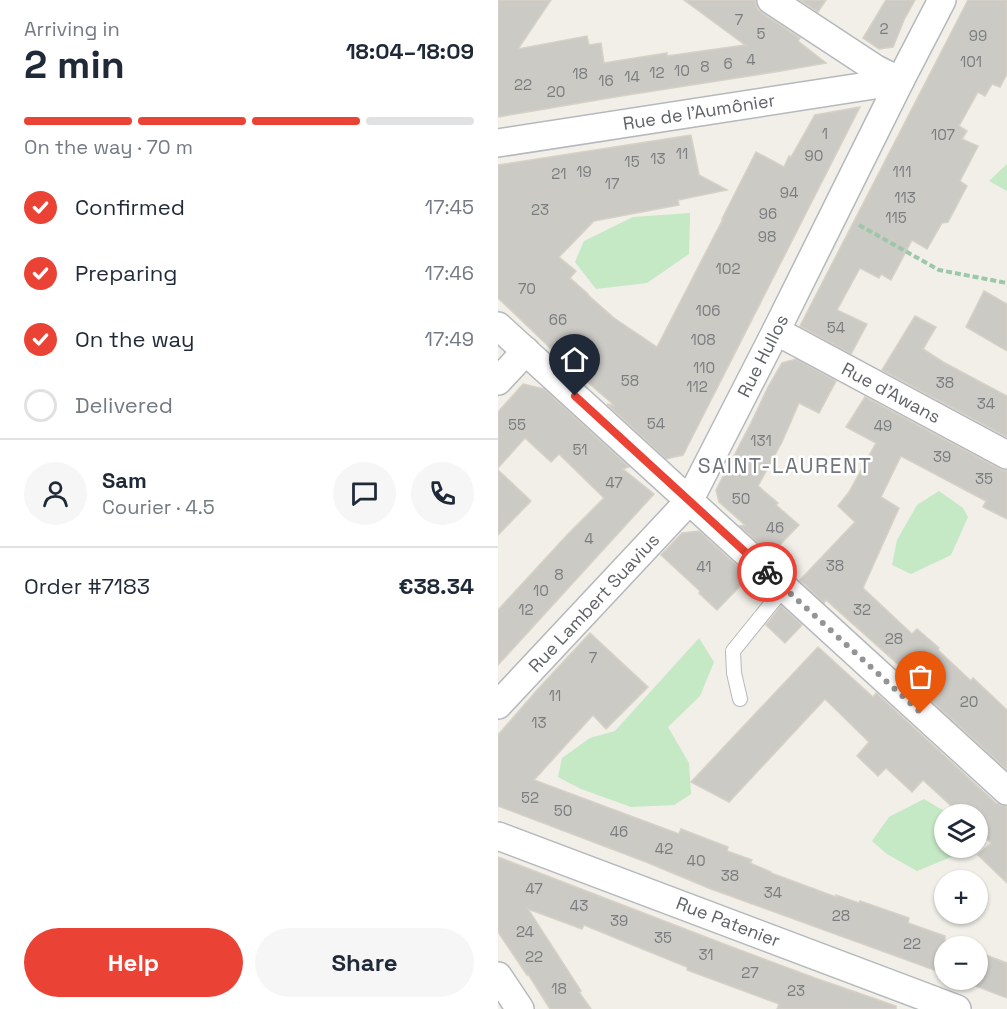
<!DOCTYPE html>
<html lang="en">
<head>
<meta charset="utf-8">
<style>
	:root { --surface:#fff; --page:#f6f6f7; --text:#1f2937; --muted:#747a83; --line:#e0e1e3; --accent:#ea4335 }
	body { margin:0; font-family:"Space Grotesk",sans-serif; background:var(--page); color:var(--text); height:100vh; display:flex; flex-direction:column; font-size:22px; white-space:nowrap }
	* { box-sizing:border-box; margin:0 }
	p { font-size:20px; color:var(--muted) }
	.icon { flex:none; width:33px; height:33px; fill:none; stroke:currentColor; stroke-width:2; stroke-linecap:round; stroke-linejoin:round }
	.map { position:relative; flex:1; overflow:hidden }
	.drawer { display:flex; flex-direction:column; background:var(--surface); width:498px }
	.drawer>* { flex:none }
	.buttons { position:absolute; left:436px; top:804px; display:grid; gap:12px }
	.buttons a { display:grid; place-items:center; width:54px; height:54px; border-radius:50%; background:var(--surface); box-shadow:0 2px 4px #0004; font-size:30px }
	.pin { position:absolute; display:grid; place-items:center; width:51px; height:51px; color:#fff; margin:-62px -26px; border-radius:50% 50% 50% 0; rotate:-45deg; box-shadow:0 0 6px #0007 }
	.pin .icon { rotate:45deg }
	.courier { position:absolute; display:grid; place-items:center; width:60px; height:60px; margin:-30px; border:4px solid #ea4335; border-radius:50%; background:#fff; color:#222; box-shadow:0 2px 8px #0007 }
	.summary em { font-style:normal; font-weight:700 }
	.summary div { display:flex; flex-direction:column-reverse }
	.summary { display:flex; align-items:center; justify-content:space-between; height:102px; padding:0 24px }
	h1 { font-size:39px; font-weight:700; line-height:45px }
	.bar { display:grid; grid-template-columns:repeat(4,1fr); gap:9px 6px; align-content:center; height:72px; padding:0 24px }
	.bar i { height:8px; border-radius:4px; background:var(--line) }
	.bar .current { background:var(--accent) }
	.bar p { grid-column:span 4 }
	.line { display:flex; align-items:center; gap:15px; padding:0 24px; border-top:2px solid var(--line) }
	.line div { flex:1 }
	.round { display:grid; place-items:center; flex:none; width:63px; height:63px; border-radius:32px; background:var(--page) }
	ol { padding:0 24px; list-style:none }
	li { display:flex; align-items:center; gap:18px; height:66px }
	li p { margin-inline-start:auto }
	li .icon { padding:6px; border-radius:50%; background:var(--accent); color:#fff; stroke-width:4 }
	li:last-child { color:var(--muted) }
	li i { width:33px; height:33px; border:3px solid var(--line); border-radius:50% }
	.primary-button { display:flex; gap:12px; margin-top:auto; padding:12px 24px }
	.primary-button a { flex:1; height:69px; border-radius:36px; background:var(--accent); color:#fff; font-size:24px; font-weight:700; line-height:69px; text-align:center }
	.primary-button a+a { background:var(--page); color:var(--text) }
	main { display:flex; flex:1; min-height:0 }
	.map>svg:first-child { display:block }
	.green { fill:#c5e8c5 }
	.building { fill:#cccac5; stroke:#d6d1c6; stroke-width:1.5 }
	.lines { fill:none; stroke-linecap:round; stroke-linejoin:round }
	.service-casing { stroke:#b5b8bc; stroke-width:16 }
	.minor-casing { stroke:#b5b8bc; stroke-width:30 }
	.path { stroke:#9cc7a9; stroke-width:4; stroke-dasharray:6 3; stroke-linecap:butt }
	.service { stroke:#fff; stroke-width:14 }
	.minor { stroke:#fff; stroke-width:27 }
	.done { stroke:#929495; stroke-width:6; stroke-dasharray:0 10.8 }
	.route { stroke:#ea4335; stroke-width:8 }
	.labels { text-anchor:middle; stroke-width:5; stroke-linejoin:round; paint-order:stroke }
	.number-label { font-size:15px; fill:#7a7d7f }
	.street-label { font-size:18px; fill:#5f6368; stroke:#fff }
	.quarter-label { font-size:21px; letter-spacing:1.5px; fill:#70757a; stroke:#fff }
</style>
</head>
<body>
<main>
<section class="drawer">
<div class="summary"><div><h1>2 min</h1><p>Arriving in</p></div><em>18:04–18:09</em></div>
<div class="bar"><i class="current"></i><i class="current"></i><i class="current"></i><i></i><p>On the way · 70 m</p></div>
<ol>
<li><svg class="icon" aria-label="check" viewBox="0 0 24 24"><path d="M5 12l5 5 9-10"/></svg>Confirmed<p>17:45</p></li>
<li><svg class="icon" aria-label="check" viewBox="0 0 24 24"><path d="M5 12l5 5 9-10"/></svg>Preparing<p>17:46</p></li>
<li><svg class="icon" aria-label="check" viewBox="0 0 24 24"><path d="M5 12l5 5 9-10"/></svg>On the way<p>17:49</p></li>
<li><i></i>Delivered</li>
</ol>
<div class="line" style="height:108px"><a class="round"><svg class="icon" aria-label="person" viewBox="0 0 24 24"><circle cx="12" cy="8" r="4"/><path d="M4 21q1-7 8-7t8 7"/></svg></a><div><b>Sam</b><p>Courier · 4.5</p></div><a class="round"><svg class="icon" aria-label="chat" viewBox="0 0 24 24"><path d="M4 5h16v11H9l-5 4z"/></svg></a><a class="round"><svg class="icon" aria-label="phone" viewBox="0 0 24 24"><path d="M5 4h4l2 5-3 2q2 4 5 5l2-3 5 2v4C11 20 4 13 5 4z"/></svg></a></div>
<div class="line" style="height:78px"><div>Order #7183</div><b>€38.34</b></div>
<div class="primary-button"><a>Help</a><a>Share</a></div>
</section>
<div class="map">
<svg width="509" height="1009" viewBox="0 0 509 1009">
	<rect width="100%" height="100%" fill="#f1efe8"/>
	<g class="green">
		<polygon points="509,164 509,191 491,181"/>
		<polygon points="192,213 191,254 149,283 98,289 77,262 86,241 135,217"/>
		<polygon points="441,491 465,508 470,517 453,555 413,574 394,565 399,540 419,505"/>
		<polygon points="201,638 216,662 202,696 170,727 191,763 193,794 176,805 133,807 83,789 60,777 64,758 92,738 117,731"/>
		<polygon points="426,799 451,814 447,814 447,848 459,848 456,856 419,871 389,854 374,841 391,817"/>
	</g>
	<g class="building">
		<polygon points="0,0 53,0 20,49 89,36 91,45 103,43 106,63 169,53 169,56 247,45 186,0 257,0 259,8 264,13 302,38 300,41 328,63 277,72 123,96 0,117"/>
		<polygon points="302,0 328,0 320,12"/>
		<polygon points="388,0 417,0 406,20 395,47 381,49 365,38"/>
		<polygon points="470,0 509,0 509,74 502,87 494,84 487,96 480,92 461,126 469,131 464,139 480,146 462,181 469,186 450,222 444,223 429,249 414,240 393,280 383,274 381,278 362,268 339,310 369,324 353,354 302,326"/>
		<polygon points="362,107 185,455 168,459 109,404 117,406 71,366 0,298 0,165 193,135 201,175 229,190 180,200 181,205 96,221 61,257 78,271 72,278 90,294 90,295 116,318 159,347 225,219 224,219 258,152 286,167 291,156 293,157 317,115"/>
		<polygon points="486,291 509,304 509,351 468,327"/>
		<polygon points="417,316 438,327 425,349 445,362 509,396 509,437 384,370"/>
		<polygon points="298,359 338,381 321,413 301,403 284,442 260,486 280,503 278,505 301,525 273,554 242,526 247,525 221,502 218,490 253,423 270,387 284,363"/>
		<polygon points="25,384 46,389 131,467 125,469 156,494 0,665 0,610 70,534 106,498 61,454 53,462 27,438 0,468 0,412"/>
		<polygon points="367,397 502,469 509,471 509,519 485,507 488,501 403,456 383,497 401,508 365,588 414,634 419,629 441,648 440,650 473,681 475,678 509,710 509,770 400,670 403,667 328,600 326,603 302,580 357,522 340,506 351,492 378,443 348,427"/>
		<polygon points="0,470 33,501 0,535"/>
		<polygon points="201,531 251,577 219,610 201,593 202,591 163,555 184,533"/>
		<polygon points="283,606 304,625 287,643 268,625"/>
		<polygon points="92,633 150,687 108,729 95,715 36,780 181,834 183,829 230,847 229,851 254,860 252,863 273,872 273,873 338,897 338,895 361,903 362,901 411,918 410,923 447,936 447,974 213,889 148,862 0,806 0,735 40,689"/>
		<polygon points="320,647 375,697 378,693 498,803 505,806 509,806 509,883 480,855 493,843 480,831 480,814 462,814 425,780 414,792 388,768 380,776 359,756 371,742 327,699 231,802 193,782"/>
		<polygon points="0,857 226,944 317,978 398,1006 398,1009 279,1009 281,1004 189,970 189,967 147,950 86,925 84,929 30,909 83,991 81,992 93,1009 52,1009 30,974 29,975 0,932"/>
		<polygon points="480,952 509,963 509,998 462,980 480,980"/>
	</g>
	<g class="lines">
		<g class="service-casing">
			<polyline id="service" points="242,699 236,673 235,651 286,588"/>
		</g>
		<g class="minor-casing">
			<g id="minor">
				<polyline points="273,0 378,69 402,81"/>
				<polyline points="0,143 402,81"/>
				<polyline points="0,326 509,791"/>
				<polyline points="278,331 509,455"/>
				<polyline points="0,381 28,351"/>
				<polyline points="0,705 191,501 278,331 402,81 444,0"/>
				<polyline points="0,836 459,1009"/>
				<polyline points="0,976 22,1009"/>
			</g>
		</g>
		<polyline class="path" points="361,225 441,270 509,283"/>
		<use href="#service" class="service"/>
		<use href="#minor" class="minor"/>
	</g>
	<g class="lines">
		<polyline class="done" points="269,572 423,713"/>
		<polyline class="route" points="77,396 269,572"/>
	</g>
	<g class="labels">
		<g class="number-label">
			<text x="241" y="25">7</text>
			<text x="386" y="34">2</text>
			<text x="263" y="39">5</text>
			<text x="480" y="41">99</text>
			<text x="253" y="65">4</text>
			<text x="473" y="67">101</text>
			<text x="230" y="69">6</text>
			<text x="207" y="72">8</text>
			<text x="184" y="76">10</text>
			<text x="159" y="78">12</text>
			<text x="82" y="79">18</text>
			<text x="134" y="82">14</text>
			<text x="108" y="86">16</text>
			<text x="25" y="90">22</text>
			<text x="58" y="97">20</text>
			<text x="327" y="139">1</text>
			<text x="445" y="140">107</text>
			<text x="184" y="159">11</text>
			<text x="316" y="161">90</text>
			<text x="160" y="164">13</text>
			<text x="134" y="167">15</text>
			<text x="86" y="177">19</text>
			<text x="404" y="177">111</text>
			<text x="61" y="179">21</text>
			<text x="114" y="189">17</text>
			<text x="291" y="198">94</text>
			<text x="407" y="203">113</text>
			<text x="42" y="215">23</text>
			<text x="270" y="219">96</text>
			<text x="398" y="223">115</text>
			<text x="269" y="242">98</text>
			<text x="230" y="274">102</text>
			<text x="29" y="294">70</text>
			<text x="210" y="316">106</text>
			<text x="60" y="325">66</text>
			<text x="338" y="333">54</text>
			<text x="205" y="345">108</text>
			<text x="206" y="373">110</text>
			<text x="132" y="386">58</text>
			<text x="447" y="388">38</text>
			<text x="199" y="392">112</text>
			<text x="488" y="409">34</text>
			<text x="158" y="429">54</text>
			<text x="19" y="430">55</text>
			<text x="385" y="431">49</text>
			<text x="263" y="446">131</text>
			<text x="82" y="455">51</text>
			<text x="444" y="462">39</text>
			<text x="486" y="484">35</text>
			<text x="116" y="488">47</text>
			<text x="243" y="504">50</text>
			<text x="277" y="533">46</text>
			<text x="91" y="544">4</text>
			<text x="337" y="571">38</text>
			<text x="206" y="572">41</text>
			<text x="61" y="580">8</text>
			<text x="43" y="596">10</text>
			<text x="28" y="615">12</text>
			<text x="364" y="615">32</text>
			<text x="396" y="644">28</text>
			<text x="95" y="663">7</text>
			<text x="57" y="701">11</text>
			<text x="471" y="707">20</text>
			<text x="41" y="728">13</text>
			<text x="32" y="803">52</text>
			<text x="65" y="816">50</text>
			<text x="121" y="837">46</text>
			<text x="166" y="854">42</text>
			<text x="198" y="866">40</text>
			<text x="232" y="881">38</text>
			<text x="36" y="894">47</text>
			<text x="275" y="898">34</text>
			<text x="81" y="911">43</text>
			<text x="343" y="921">28</text>
			<text x="121" y="926">39</text>
			<text x="27" y="937">24</text>
			<text x="165" y="943">35</text>
			<text x="414" y="949">22</text>
			<text x="208" y="960">31</text>
			<text x="36" y="962">22</text>
			<text x="252" y="978">27</text>
			<text x="61" y="994">18</text>
			<text x="298" y="996">23</text>
		</g>
		<g class="street-label">
			<text transform="translate(201 112) rotate(-9)" y="6">Rue de l'Aumônier</text>
			<text transform="translate(265 356) rotate(-63)" y="6">Rue Hullos</text>
			<text transform="translate(393 393) rotate(28)" y="6">Rue d'Awans</text>
			<text transform="translate(96 603) rotate(-47)" y="6">Rue Lambert Suavius</text>
			<text transform="translate(230 922) rotate(21)" y="6">Rue Patenier</text>
		</g>
		<g class="quarter-label">
			<text x="287" y="473">SAINT-LAURENT</text>
		</g>
	</g>
</svg>
<div class="buttons">
<a><svg class="icon" aria-label="layers" viewBox="0 0 24 24"><path d="M12 4l9 5-9 5-9-5zM3 14l9 5 9-5"/></svg></a>
<a>+</a>
<a>−</a>
</div>
<div class="pin" style="left:423px;top:713px;background:#ea580c"><svg class="icon" aria-label="bag" viewBox="0 0 24 24"><path d="M5 8h14l-1 12H6zM9 8a3 3 0 0 1 6 0"/></svg></div>
<div class="pin" style="left:77px;top:396px;background:#1f2937"><svg class="icon" aria-label="home" viewBox="0 0 24 24"><path d="M3 11l9-7 9 7M6 9v11h12V9"/></svg></div>
<div class="courier" style="left:269px;top:572px"><svg class="icon" aria-label="bike" viewBox="0 0 24 24"><circle cx="6" cy="16" r="4"/><circle cx="18" cy="16" r="4"/><path d="M6 16l4-8h5l3 8M10 8l3 8H6M13 5h3"/></svg></div>
</div>
</main>
</body>
</html>
